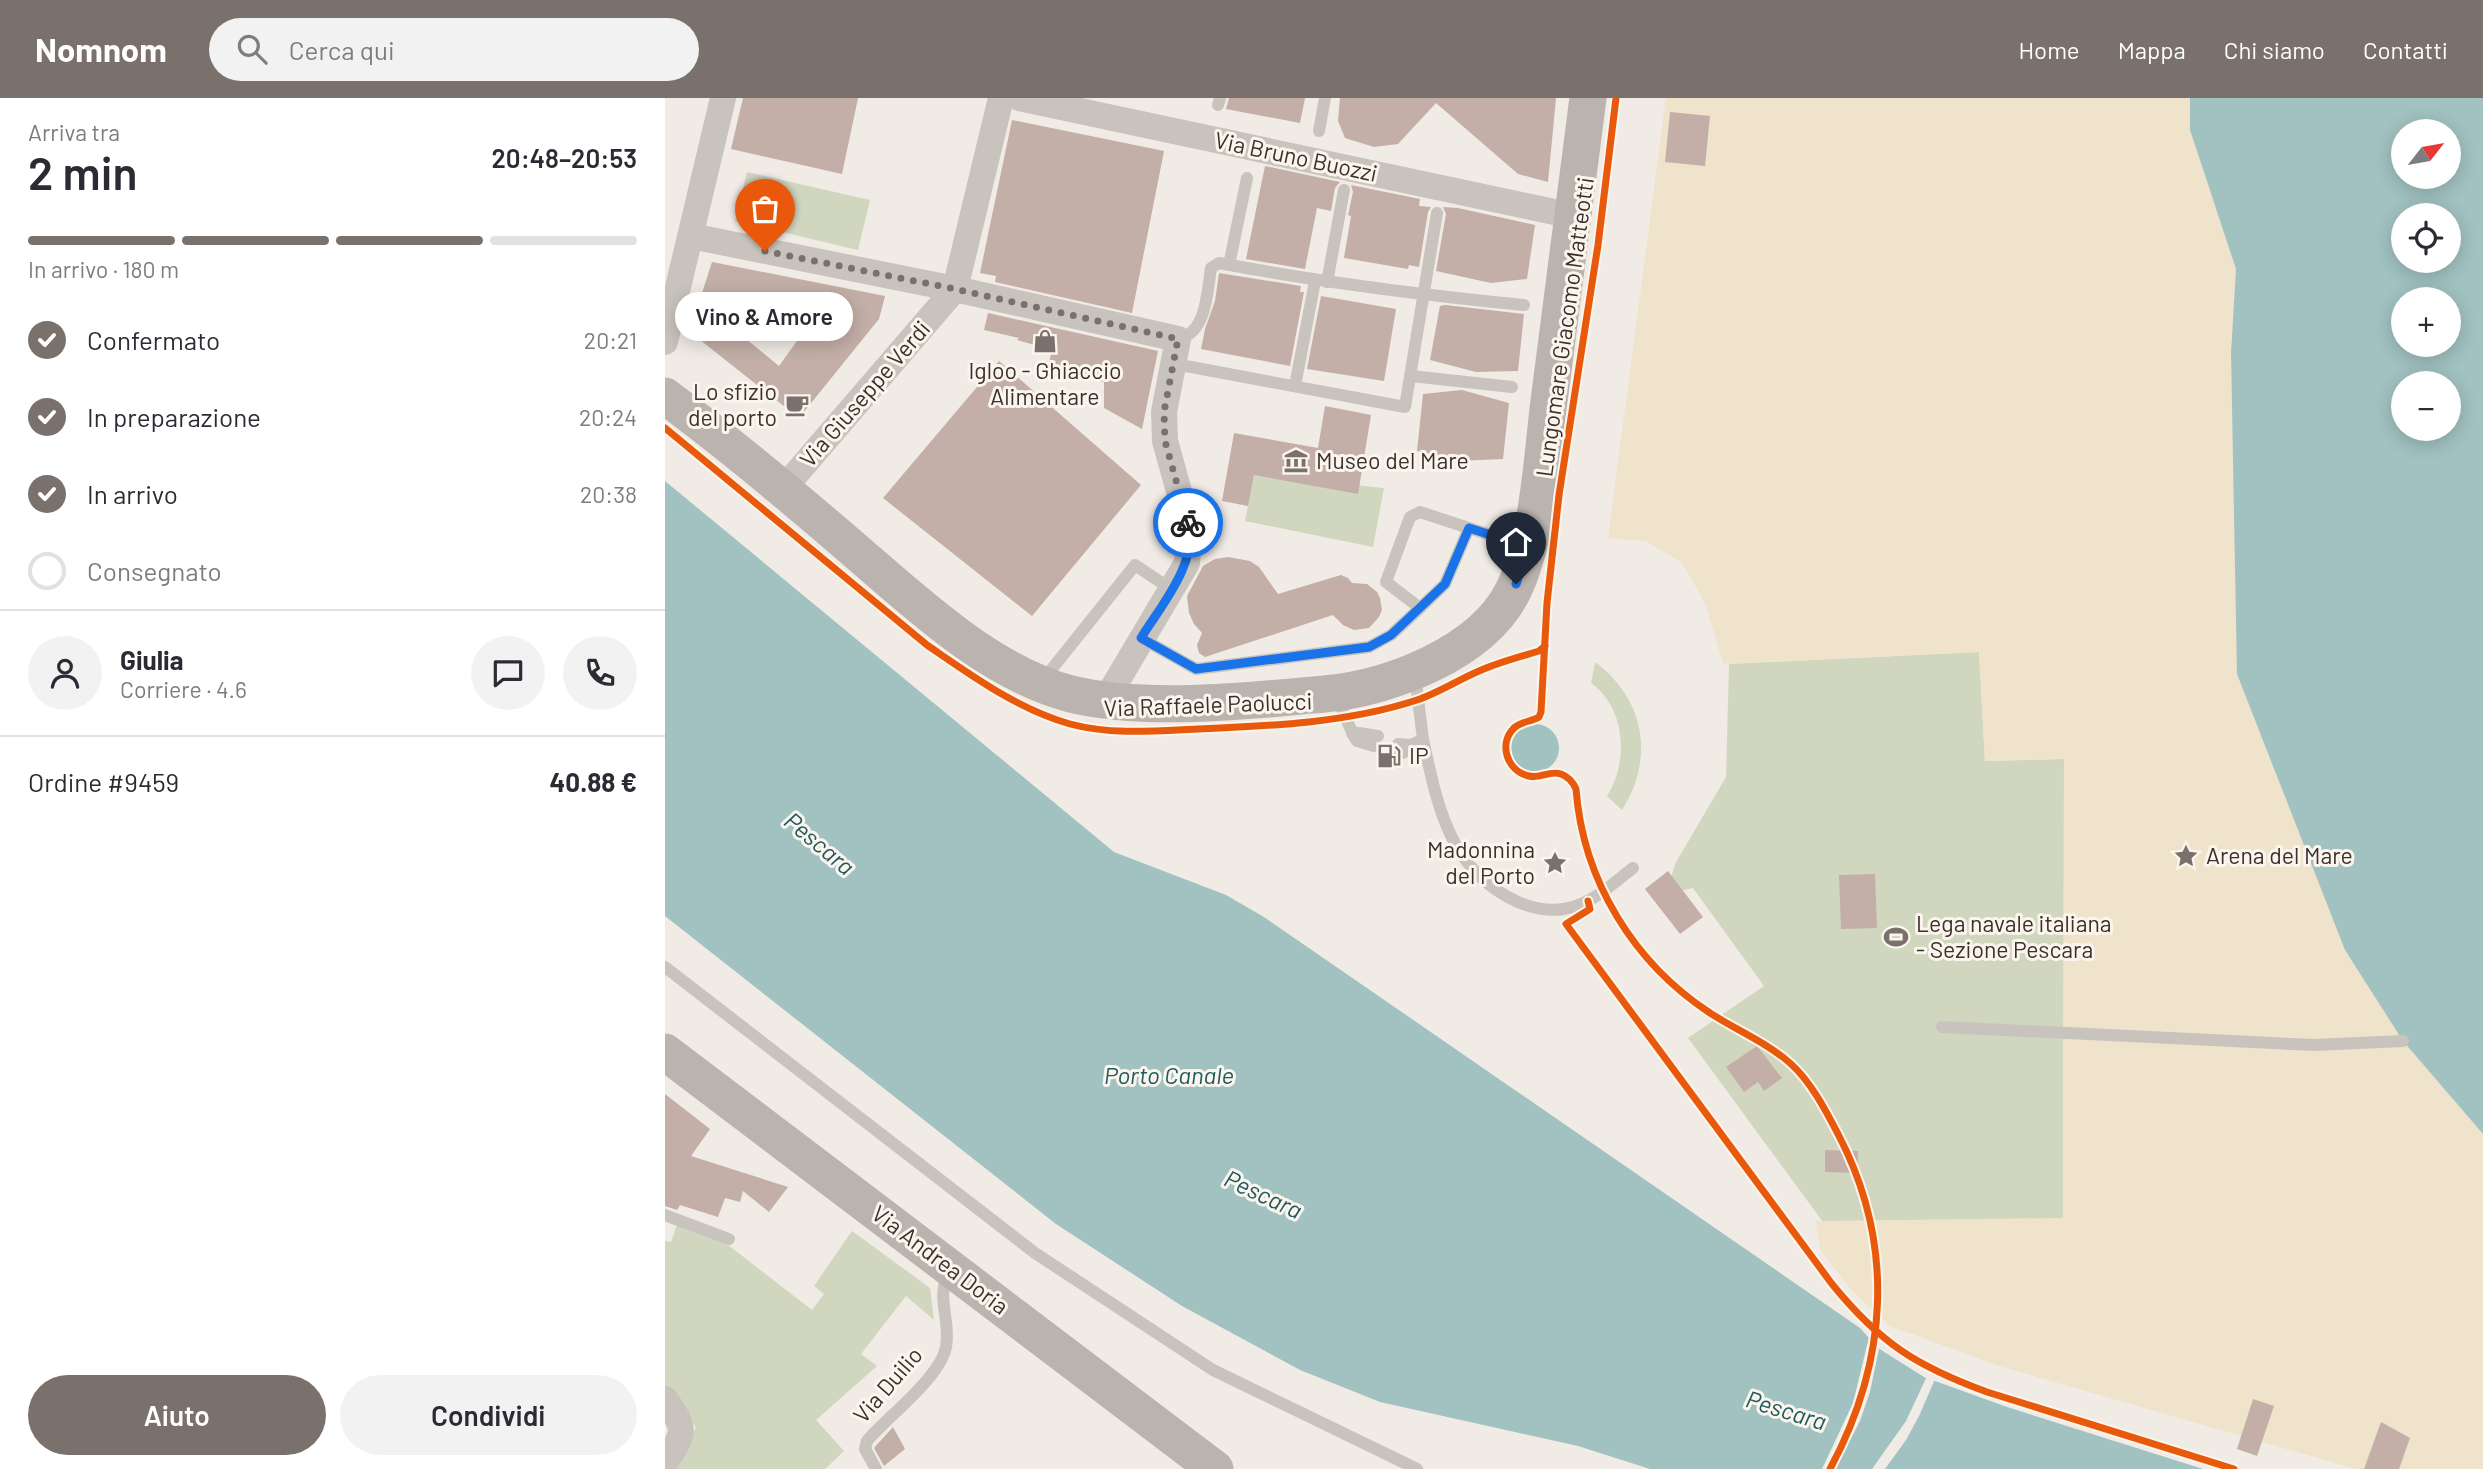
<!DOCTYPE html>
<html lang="it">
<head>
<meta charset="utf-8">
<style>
	:root { --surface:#fff; --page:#f2f2f3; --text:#2b2b33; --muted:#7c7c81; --line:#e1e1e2; --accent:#7a716c }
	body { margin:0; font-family:Barlow,sans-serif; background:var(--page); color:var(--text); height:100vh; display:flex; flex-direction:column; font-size:26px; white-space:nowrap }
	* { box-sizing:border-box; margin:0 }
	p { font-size:23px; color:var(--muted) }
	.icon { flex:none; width:38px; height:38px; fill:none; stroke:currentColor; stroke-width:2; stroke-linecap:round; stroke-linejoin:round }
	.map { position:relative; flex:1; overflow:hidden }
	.panel { display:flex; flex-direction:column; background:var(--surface); width:665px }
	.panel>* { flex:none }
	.needle { width:46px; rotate:59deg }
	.buttons { position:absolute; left:1726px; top:21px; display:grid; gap:14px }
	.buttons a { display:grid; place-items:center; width:70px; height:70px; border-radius:50%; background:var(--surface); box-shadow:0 4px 18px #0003; font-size:35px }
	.pin { position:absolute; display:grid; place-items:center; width:60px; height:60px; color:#fff; margin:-72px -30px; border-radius:50% 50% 50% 0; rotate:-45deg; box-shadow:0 0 7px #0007 }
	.pin .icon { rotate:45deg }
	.courier { position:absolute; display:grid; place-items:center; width:70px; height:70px; margin:-35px; border:5px solid #1a73e8; border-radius:50%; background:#fff; color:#222; box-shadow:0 2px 9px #0007 }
	.bubble { position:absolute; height:49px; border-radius:24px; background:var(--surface); box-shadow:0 4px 18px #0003; font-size:23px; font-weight:600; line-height:49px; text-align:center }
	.head em { font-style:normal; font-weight:600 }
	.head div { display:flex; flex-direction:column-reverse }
	.head { display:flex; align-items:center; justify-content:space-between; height:119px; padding:0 28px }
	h1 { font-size:46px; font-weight:600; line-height:52px }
	.bar { display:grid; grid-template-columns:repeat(4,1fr); gap:10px 7px; align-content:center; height:84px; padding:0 28px }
	.bar i { height:9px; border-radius:5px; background:var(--line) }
	.bar .on { background:var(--accent) }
	.bar p { grid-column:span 4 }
	.line { display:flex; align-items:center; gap:18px; padding:0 28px; border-top:2px solid var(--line) }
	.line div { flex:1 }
	.round { display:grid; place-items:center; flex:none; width:74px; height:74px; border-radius:37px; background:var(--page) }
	ol { padding:0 28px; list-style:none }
	li { display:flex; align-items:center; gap:21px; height:77px }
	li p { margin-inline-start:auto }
	li .icon { padding:7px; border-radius:50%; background:var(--accent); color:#fff; stroke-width:4 }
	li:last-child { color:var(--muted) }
	li i { width:38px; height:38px; border:4px solid var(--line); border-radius:50% }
	.action { display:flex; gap:14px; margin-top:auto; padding:14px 28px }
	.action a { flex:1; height:80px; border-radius:42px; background:var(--accent); color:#fff; font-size:28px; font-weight:600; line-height:80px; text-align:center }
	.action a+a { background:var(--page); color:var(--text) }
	header { display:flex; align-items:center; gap:42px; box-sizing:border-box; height:98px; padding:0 35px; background:var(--accent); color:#fff }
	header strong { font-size:33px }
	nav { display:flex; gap:38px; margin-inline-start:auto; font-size:24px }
	.search { width:490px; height:63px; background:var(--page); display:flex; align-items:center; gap:18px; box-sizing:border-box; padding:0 24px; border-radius:38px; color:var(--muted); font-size:26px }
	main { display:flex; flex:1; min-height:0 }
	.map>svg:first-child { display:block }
	.green { fill:#d1d6bf }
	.sand { fill:#efe3cc }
	.water { fill:#a1c2c1; fill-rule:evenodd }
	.pier { fill:#f0ebe5 }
	.building { fill:#c3afa7 }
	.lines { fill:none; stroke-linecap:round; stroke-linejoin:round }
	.lane { stroke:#c9c3be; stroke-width:12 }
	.street { stroke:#c9c3be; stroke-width:26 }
	.secondary { stroke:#bab3ae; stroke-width:37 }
	.cycleway-casing { stroke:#fbf5ee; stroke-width:11 }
	.cycleway { stroke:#e8590c; stroke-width:7 }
	.done { stroke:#7a716c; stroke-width:7; stroke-dasharray:0 12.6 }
	.route { stroke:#1a73e8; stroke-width:9 }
	.labels { text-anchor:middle; stroke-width:6; stroke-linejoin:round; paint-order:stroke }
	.street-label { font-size:23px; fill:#3b302b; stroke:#fbf5ee }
	.poi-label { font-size:23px; fill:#3b302b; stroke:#fbf5ee; text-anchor:start }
	.water-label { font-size:24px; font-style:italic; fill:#1f5a5e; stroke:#fbf5ee }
</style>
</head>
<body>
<header>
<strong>Nomnom</strong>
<div class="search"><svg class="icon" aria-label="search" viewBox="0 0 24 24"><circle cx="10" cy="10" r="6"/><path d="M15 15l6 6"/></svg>Cerca qui</div>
<nav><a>Home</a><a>Mappa</a><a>Chi siamo</a><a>Contatti</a></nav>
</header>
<main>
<section class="panel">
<div class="head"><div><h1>2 min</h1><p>Arriva tra</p></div><em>20:48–20:53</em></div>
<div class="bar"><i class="on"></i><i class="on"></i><i class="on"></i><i></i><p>In arrivo · 180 m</p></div>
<ol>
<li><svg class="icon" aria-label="check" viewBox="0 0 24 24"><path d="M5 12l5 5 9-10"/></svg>Confermato<p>20:21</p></li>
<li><svg class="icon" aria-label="check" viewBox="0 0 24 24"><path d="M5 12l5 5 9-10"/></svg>In preparazione<p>20:24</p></li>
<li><svg class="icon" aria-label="check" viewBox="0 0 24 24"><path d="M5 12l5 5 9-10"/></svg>In arrivo<p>20:38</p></li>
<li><i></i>Consegnato</li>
</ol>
<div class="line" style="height:126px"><a class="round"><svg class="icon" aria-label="person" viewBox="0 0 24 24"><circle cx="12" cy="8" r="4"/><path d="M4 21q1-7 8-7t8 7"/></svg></a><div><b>Giulia</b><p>Corriere · 4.6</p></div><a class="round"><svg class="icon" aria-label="chat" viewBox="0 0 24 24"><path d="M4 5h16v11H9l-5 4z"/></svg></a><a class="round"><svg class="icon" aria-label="phone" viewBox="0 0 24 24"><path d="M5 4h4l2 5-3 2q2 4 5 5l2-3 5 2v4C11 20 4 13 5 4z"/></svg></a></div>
<div class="line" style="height:91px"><div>Ordine #9459</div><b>40.88 €</b></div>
<div class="action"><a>Aiuto</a><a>Condividi</a></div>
</section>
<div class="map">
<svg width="1818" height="1371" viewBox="0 0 1818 1371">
	<rect width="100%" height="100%" fill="#f0ebe5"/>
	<g class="green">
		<polygon points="82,74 205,102 193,152 70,123"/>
		<polygon points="589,377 719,390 708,449 580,423"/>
		<polygon points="1314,554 1320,663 1399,661 1398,1121 1158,1124 1023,940 1099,888 1028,790 1006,795 1003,790 1010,766 1061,679 1064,566"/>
		<path d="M930,564C980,601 990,660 957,712L942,698C964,664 961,610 926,585Z"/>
		<polygon points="12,1127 58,1143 147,1212 159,1196 149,1188 187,1133 265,1190 269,1222 241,1198 196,1256 212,1268 151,1322 179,1353 160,1371 4,1371 31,1330 23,1316 0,1287 0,1143 6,1144"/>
	</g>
	<polygon class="sand" points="1001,0 1525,0 1525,32 1571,171 1566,255 1573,576 1738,943 1818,1036 1818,1371 1691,1371 1334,1268 1225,1228 1188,1194 1156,1153 1150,1123 1398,1120 1399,661 1320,663 1314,554 1058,566 1040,505 1017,465 981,443 943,440"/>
	<g class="water">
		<path d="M1525,0H1818V1036L1738,943L1680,852L1572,576L1566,255L1571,171L1525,32ZM1738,33H1783V79H1738ZM1738,117H1783V163H1738ZM1738,201H1783V247H1738ZM1738,285H1783V331H1738Z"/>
		<polygon points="0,383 449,754 561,797 599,819 1195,1230 1213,1250 1259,1279 1342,1309 1538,1371 985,1371 913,1348 715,1304 635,1272 517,1208 391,1126 0,818"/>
		<circle cx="870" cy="650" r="24"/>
	</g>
	<g class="pier">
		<polygon points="1205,1235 1215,1246 1205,1294 1195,1323 1170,1371 1157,1371 1188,1305"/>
		<polygon points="1263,1276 1271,1279 1254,1318 1241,1342 1220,1371 1207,1371 1241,1323"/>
	</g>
	<g class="building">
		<polygon points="78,0 193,0 177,76 66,51"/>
		<polygon points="564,0 640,0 635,25 561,11"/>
		<polygon points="675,0 891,0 883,84 853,76 771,5 733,46 709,49 680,40 673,23"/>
		<polygon points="1005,14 1045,18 1040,68 1000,64"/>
		<polygon points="347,22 499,53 467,215 330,184 331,178 315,175"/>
		<polygon points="600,68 675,84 670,90 666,113 652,110 640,171 581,161"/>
		<polygon points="686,87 755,101 754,108 766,109 763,114 754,169 744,167 743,171 679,160 686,118 683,117 688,94"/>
		<polygon points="778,109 793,110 870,127 862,181 826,185 771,173 781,116"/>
		<polygon points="47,164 220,198 214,221 134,320 25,234 35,203 114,268 150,218 87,201 85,211 35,201"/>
		<polygon points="554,175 636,188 635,194 639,194 625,268 536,251 540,231 550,203"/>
		<polygon points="656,198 731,211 719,283 642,271"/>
		<polygon points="780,207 859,216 853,273 811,274 765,262 775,208"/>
		<polygon points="323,215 493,253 477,331 439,310 439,284 383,269 387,252 352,242 354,240 319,232"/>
		<polygon points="334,263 476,387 367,518 218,400"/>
		<polygon points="797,292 844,305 838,361 791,363 752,353 758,296"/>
		<polygon points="660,308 706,317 693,396 589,377 583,408 557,403 569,335 653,350"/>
		<polygon points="563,459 585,463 594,469 613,496 676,477 683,480 687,485 702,486 712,494 715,500 717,512 714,519 704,530 689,532 678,527 668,517 540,559 534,555 532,547 537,535 529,526 524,515 522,498 538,468 550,461"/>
		<polygon points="1003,773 1038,819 1015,836 980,791"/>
		<polygon points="1210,776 1212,830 1176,831 1174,777"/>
		<polygon points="1092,948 1117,980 1099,993 1093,984 1079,994 1061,969"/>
		<polygon points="0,996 45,1031 26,1058 123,1089 104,1114 78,1093 75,1104 60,1100 53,1119 15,1107 12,1112 0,1108"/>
		<polygon points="1160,1052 1193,1053 1192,1075 1160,1074"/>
		<polygon points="1588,1301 1609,1308 1592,1358 1572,1351"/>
		<polygon points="1716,1324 1745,1340 1734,1371 1699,1371"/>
		<polygon points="228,1329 240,1351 219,1368 209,1350"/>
	</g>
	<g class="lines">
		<g class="lane">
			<polyline points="553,7 555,0"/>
			<polyline points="654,33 660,0"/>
			<polyline points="564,167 582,80"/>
			<polyline points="662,184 679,92"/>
			<path d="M513,241C542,235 542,194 546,170L554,165C655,184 757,197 859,207"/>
			<polyline points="510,266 740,309 772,115"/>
			<polyline points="746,278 847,289"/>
			<polyline points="630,288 650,183"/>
			<polyline points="804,430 780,486 755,510 721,484 745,419 755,414 859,448"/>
			<polyline points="476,540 531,571 704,549 726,537 755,510"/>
			<polyline points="378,582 470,467 506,491"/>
			<polyline points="671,598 687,634 713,638"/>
			<polyline points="687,635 692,643 709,648"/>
			<path d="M758,641C772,707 785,774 853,804C872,812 891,815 911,808C932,801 950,784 968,770"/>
			<polyline points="733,646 746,647 758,641 750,577"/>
			<polyline points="729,657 738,655 746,647"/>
			<polyline points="0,869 370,1155 548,1272 752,1371"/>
			<polyline points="1277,929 1649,947 1738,943"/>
			<polyline points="0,1117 64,1141"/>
			<path d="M211,1371L200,1351L202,1343C222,1319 275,1280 281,1249C286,1221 271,1203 283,1175"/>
		</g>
		<g class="street">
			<polyline points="354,0 908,118"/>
			<polyline points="26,138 290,191 513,241 499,314 500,343 525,433 522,465 440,603"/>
			<polyline points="0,244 58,0"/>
			<polyline points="118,391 290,191 336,0"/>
			<path d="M0,1301C22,1332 20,1334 0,1365"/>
		</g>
		<g class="secondary">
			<path d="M0,298C62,344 121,393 179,443C245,499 321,574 406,596C479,614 584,603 659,596C725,590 817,555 848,493C872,445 877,364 883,311C896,207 910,104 923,0"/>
			<polyline points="0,954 550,1371"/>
		</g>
		<g class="cycleway-casing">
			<g id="cycleway">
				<path d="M951,0L933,147L894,397L882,505L876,614L874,619C866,624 857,623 849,630C833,646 842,673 864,678C875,681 884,672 896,676C904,679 908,684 911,691C918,783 969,865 1045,915C1071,932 1103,945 1126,966C1146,984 1161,1013 1173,1036C1231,1147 1223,1263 1165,1371"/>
				<path d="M0,330L262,547C306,577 352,611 405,626C446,637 490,633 532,631C605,628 682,625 752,602C773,595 793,582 814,573C834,564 854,559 874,553L880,548"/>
				<path d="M923,803L925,811L901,826L1167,1186C1215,1245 1251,1268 1322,1294L1569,1371"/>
			</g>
		</g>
		<use href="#cycleway" class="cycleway"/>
	</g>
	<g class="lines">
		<polyline class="done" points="100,153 290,191 513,241 499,314 500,343 523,425"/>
		<path class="route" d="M523,425C534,464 495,509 476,540L531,571L704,549L726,537L780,486L804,430L863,449L851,486"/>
	</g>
	<defs>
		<g id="shop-bare" transform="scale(1.89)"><path d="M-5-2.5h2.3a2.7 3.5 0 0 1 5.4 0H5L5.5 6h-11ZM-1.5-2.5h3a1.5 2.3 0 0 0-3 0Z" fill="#7a716c" stroke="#fbf5ee" stroke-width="2.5" paint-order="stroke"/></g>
		<g id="cafe-bare" transform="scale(1.89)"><path d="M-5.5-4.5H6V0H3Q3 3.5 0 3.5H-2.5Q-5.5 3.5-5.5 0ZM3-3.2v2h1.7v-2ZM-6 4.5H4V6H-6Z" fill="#7a716c" stroke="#fbf5ee" stroke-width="2.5" paint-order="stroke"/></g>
		<g id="museum-bare" transform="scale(1.89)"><path d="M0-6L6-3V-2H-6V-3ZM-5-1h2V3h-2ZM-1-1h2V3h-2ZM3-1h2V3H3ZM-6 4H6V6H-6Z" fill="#7a716c" stroke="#fbf5ee" stroke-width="2.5" paint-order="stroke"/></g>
		<g id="fuel-bare" transform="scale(1.89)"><path d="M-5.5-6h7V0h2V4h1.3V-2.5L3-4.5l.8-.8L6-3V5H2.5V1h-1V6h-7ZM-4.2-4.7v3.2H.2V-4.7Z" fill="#7a716c" stroke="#fbf5ee" stroke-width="2.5" paint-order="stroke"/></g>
		<g id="sight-bare" transform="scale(1.89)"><path d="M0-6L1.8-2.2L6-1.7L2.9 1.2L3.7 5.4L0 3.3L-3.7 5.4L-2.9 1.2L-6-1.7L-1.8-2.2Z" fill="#7a716c" stroke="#fbf5ee" stroke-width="2.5" paint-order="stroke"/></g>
		<g id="stadium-bare" transform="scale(1.89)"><path d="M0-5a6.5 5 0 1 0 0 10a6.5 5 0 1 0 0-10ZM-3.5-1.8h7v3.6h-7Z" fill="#7a716c" stroke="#fbf5ee" stroke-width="2.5" paint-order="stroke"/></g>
	</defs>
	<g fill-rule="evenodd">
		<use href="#shop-bare" x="380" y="243"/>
		<use href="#cafe-bare" x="132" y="307"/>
		<use href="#museum-bare" x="631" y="363"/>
		<use href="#fuel-bare" x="724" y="658"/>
		<use href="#sight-bare" x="1521" y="758"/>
		<use href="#sight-bare" x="890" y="765"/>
		<use href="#stadium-bare" x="1231" y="839"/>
	</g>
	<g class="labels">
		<g class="street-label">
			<text transform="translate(631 59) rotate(12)" y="8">Via Bruno Buozzi</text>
			<text transform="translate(900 229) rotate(-82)" y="8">Lungomare Giacomo Matteotti</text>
			<text transform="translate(200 296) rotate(-49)" y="8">Via Giuseppe Verdi</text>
			<text transform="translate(543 607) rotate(-2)" y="8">Via Raffaele Paolucci</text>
			<text transform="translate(275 1162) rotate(37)" y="8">Via Andrea Doria</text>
			<text transform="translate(223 1287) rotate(-49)" y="8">Via Duilio</text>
		</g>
		<g class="poi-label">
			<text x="380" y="281" text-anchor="middle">Igloo - Ghiaccio<tspan x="380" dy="26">Alimentare</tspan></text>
			<text x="112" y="302" text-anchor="end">Lo sfizio<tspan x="112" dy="26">del porto</tspan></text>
			<text x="651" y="371">Museo del Mare</text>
			<text x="744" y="666">IP</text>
			<text x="870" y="760" text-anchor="end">Madonnina<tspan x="870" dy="26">del Porto</tspan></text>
			<text x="1541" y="766">Arena del Mare</text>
			<text x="1251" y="834">Lega navale italiana<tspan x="1251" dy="26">- Sezione Pescara</tspan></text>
		</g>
		<g class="water-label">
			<text transform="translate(154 746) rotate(40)" y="8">Pescara</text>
			<text x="504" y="986">Porto Canale</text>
			<text transform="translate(598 1097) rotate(25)" y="8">Pescara</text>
			<text transform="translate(1121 1313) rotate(17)" y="8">Pescara</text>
		</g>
	</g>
</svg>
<div class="buttons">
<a><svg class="needle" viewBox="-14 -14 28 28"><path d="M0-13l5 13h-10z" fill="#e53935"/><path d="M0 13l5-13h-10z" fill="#7c7c81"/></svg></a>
<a><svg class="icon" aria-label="locate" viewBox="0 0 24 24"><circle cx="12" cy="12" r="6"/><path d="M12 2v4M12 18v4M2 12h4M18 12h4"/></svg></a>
<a>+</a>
<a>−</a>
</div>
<div class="pin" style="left:100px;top:153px;background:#ea580c"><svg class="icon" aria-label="bag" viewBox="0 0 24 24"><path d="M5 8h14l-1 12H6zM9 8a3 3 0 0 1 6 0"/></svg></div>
<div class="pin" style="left:851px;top:486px;background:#1f2937"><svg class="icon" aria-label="home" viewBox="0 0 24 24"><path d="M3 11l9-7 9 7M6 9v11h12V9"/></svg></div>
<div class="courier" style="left:523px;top:425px"><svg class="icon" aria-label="bike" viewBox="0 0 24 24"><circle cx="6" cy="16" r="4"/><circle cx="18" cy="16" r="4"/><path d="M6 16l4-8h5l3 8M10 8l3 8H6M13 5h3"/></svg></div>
<div class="bubble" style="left:10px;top:194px;width:178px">Vino &amp; Amore</div>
</div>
</main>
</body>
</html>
